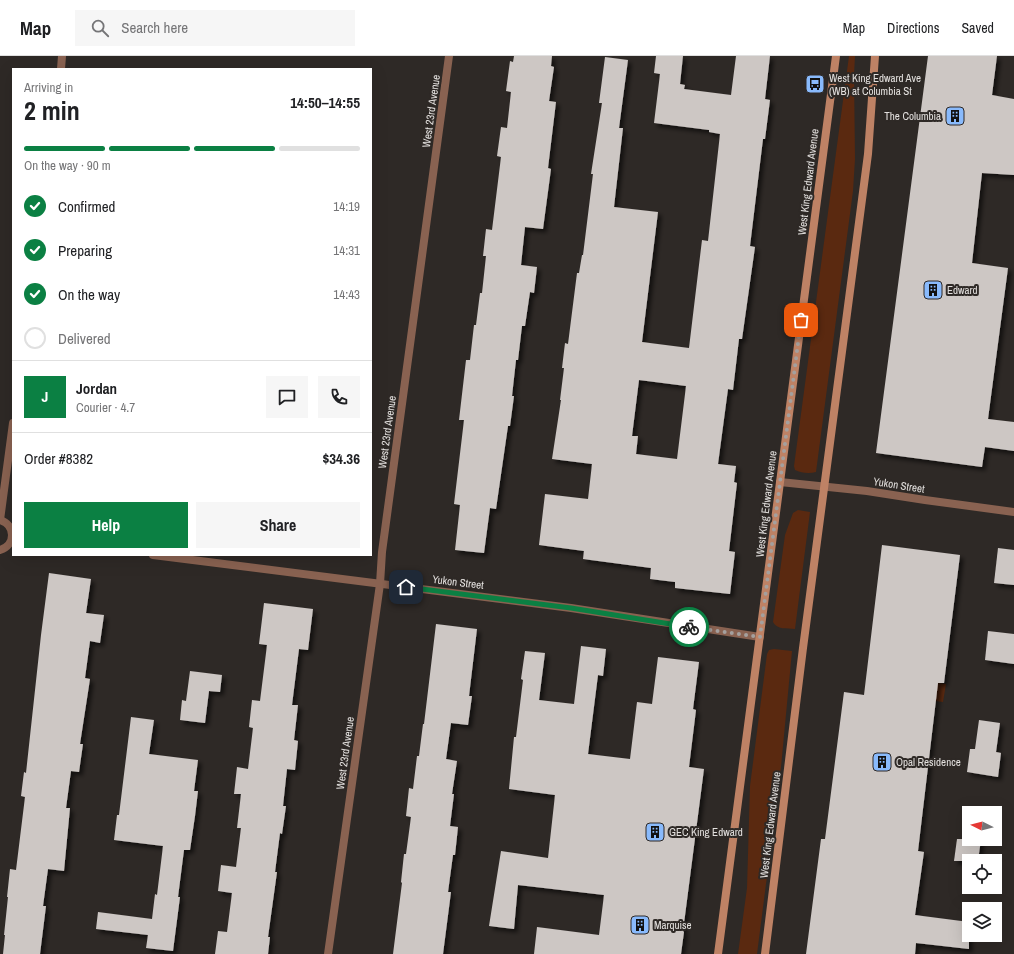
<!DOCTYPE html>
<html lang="en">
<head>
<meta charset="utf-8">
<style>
	:root { --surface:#fff; --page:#f6f6f6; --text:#202124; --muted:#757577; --line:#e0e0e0; --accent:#0b8043 }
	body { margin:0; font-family:"Archivo Narrow",sans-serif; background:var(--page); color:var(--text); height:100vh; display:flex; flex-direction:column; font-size:15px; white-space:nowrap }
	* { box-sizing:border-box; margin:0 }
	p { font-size:13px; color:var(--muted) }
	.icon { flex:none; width:22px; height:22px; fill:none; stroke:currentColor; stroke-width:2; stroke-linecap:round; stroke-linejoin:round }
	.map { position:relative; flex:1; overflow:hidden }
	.panel { position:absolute; left:12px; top:12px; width:360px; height:488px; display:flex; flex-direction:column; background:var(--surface); border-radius:0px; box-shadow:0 4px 16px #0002 }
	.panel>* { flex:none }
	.needle { width:26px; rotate:276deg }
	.tools { position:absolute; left:962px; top:750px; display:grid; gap:8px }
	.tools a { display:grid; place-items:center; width:40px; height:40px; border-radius:0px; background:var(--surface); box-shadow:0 4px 16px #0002; font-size:20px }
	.pin { position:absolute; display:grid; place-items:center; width:34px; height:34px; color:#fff; margin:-17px; border-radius:8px; box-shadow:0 2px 6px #0006 }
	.courier { position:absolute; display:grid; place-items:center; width:40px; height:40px; margin:-20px; border:3px solid #0b8043; border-radius:50%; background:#fff; color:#222; box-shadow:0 1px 5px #0007 }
	.summary em { font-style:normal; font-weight:700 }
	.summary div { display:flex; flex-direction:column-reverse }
	.summary { display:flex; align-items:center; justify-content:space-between; height:68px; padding:0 12px }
	h1 { font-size:26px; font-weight:700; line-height:30px }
	.bar { display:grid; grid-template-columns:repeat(4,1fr); gap:6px 4px; align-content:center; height:48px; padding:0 12px }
	.bar i { height:5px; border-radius:3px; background:var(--line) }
	.bar .selected { background:var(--accent) }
	.bar p { grid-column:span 4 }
	.line { display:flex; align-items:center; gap:10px; padding:0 12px; border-top:1px solid var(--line) }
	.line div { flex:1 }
	.round { display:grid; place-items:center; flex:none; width:42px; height:42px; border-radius:0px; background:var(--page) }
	ol { padding:0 12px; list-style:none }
	li { display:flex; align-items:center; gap:12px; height:44px }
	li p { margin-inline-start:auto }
	li .icon { padding:4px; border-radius:50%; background:var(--accent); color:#fff; stroke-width:4 }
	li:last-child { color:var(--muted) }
	li i { width:22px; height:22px; border:2px solid var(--line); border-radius:50% }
	.cta { display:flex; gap:8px; margin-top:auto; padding:8px 12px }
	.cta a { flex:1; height:46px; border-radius:0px; background:var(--accent); color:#fff; font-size:16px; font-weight:700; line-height:46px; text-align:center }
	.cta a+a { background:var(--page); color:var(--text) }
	header { display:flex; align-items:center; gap:24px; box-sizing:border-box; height:56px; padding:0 20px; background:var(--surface); border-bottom:1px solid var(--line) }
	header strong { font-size:19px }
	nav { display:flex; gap:22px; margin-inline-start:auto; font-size:14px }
	.search { width:280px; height:36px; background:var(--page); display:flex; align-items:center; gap:10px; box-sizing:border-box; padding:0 14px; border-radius:0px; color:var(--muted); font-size:15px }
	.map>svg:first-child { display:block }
	.green { fill:#5a2910 }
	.building { fill:#cdc7c4; fill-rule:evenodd; filter:url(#shadow) }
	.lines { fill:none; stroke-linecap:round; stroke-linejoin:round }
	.minor { stroke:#896251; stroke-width:8 }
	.secondary { stroke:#be8265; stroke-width:8 }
	.done { stroke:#a4a09e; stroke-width:4; stroke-dasharray:0 7.2 }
	.route { stroke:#0b8043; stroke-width:5 }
	.labels { text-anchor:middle; stroke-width:4; stroke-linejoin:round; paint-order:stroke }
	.poi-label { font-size:11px; fill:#e3e0de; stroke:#2e2926; text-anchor:start }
	.street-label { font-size:11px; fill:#e3e0de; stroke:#2e2926 }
</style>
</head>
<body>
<header>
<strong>Map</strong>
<div class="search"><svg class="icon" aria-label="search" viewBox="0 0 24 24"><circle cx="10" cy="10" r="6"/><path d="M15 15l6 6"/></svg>Search here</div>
<nav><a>Map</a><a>Directions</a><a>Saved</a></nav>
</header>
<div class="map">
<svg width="1014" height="898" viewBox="0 0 1014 898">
	<defs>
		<filter id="shadow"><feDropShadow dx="3.5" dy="3.5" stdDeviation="2" flood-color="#0009"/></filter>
	</defs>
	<rect width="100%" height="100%" fill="#2e2926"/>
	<g class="green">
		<path d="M849,0H855L854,19L855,103L853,135L816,416C809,418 801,417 795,414L794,410Z"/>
		<path d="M798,454L810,456L795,573C787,572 777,574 773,566L785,479L793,457Z"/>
		<polygon points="774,593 792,595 781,711 757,898 738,898 747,832 750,730 767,598 769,594"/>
		<polygon points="915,624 946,628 943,646 912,642"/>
	</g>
	<g class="building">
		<polygon points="514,0 552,0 551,10 554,11 549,45 556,46 548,112 551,113 543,173 525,171 521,209 537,211 534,237 530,236 525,270 522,270 518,304 516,304 512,340 514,340 510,370 508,370 496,453 490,452 484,497 455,494 460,449 454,448 464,364 459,364 466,304 470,304 474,269 476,269 480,237 482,237 486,200 483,200 486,173 492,174 501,101 497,100 501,71 507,72 511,36 506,35 510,5 513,6"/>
		<path d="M656,0H683L680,28L685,29L684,33L731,39L736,0H770L765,43L770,44L765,83H763L750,190L755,191L742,283H739L733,334L728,333L718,408L736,410L734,426L737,427L729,495L735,496L730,538L675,532V526L650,523L651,512L583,503L584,495L539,489L545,438L588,443L592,408L552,403L561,344H560L564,312H562L565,287L568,288L577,217H579L582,199H583L593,118H591L602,47H599L605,1L628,4L619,72H623L614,151L658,156L642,286L689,292L702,184L708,185L720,78L709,76V74L654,67L660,18L654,17ZM639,324L686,330L677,403L636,398L638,380H632Z"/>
		<polygon points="928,0 997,0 992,39 1014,43 1014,119 982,117 972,207 1008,212 988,363 1014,366 1014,395 985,391 982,411 876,397"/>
		<polygon points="882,489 960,499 944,627 938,627 918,795 924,796 915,859 969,866 969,893 916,887 915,898 806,898 821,783 825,783 844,636 864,639"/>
		<polygon points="998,492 1014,494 1014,529 994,527"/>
		<polygon points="49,517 91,523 86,557 104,559 100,587 90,585 85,622 90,623 80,688 83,688 79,716 71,715 66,752 70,752 64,815 48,813 43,850 46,850 40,898 3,898 5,879 4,879 8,841 7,841 10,813 16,814 25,741 21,740 24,716 26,717 41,579"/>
		<polygon points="264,547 313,553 308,594 299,593 292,649 298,649 294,684 298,685 295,714 287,713 283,750 286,750 282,778 280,777 275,816 277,816 268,881 270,881 268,898 215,898 218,875 227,876 232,837 218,835 221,809 236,811 241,772 237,772 241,738 234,738 237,711 248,713 253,672 249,671 252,644 260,645 267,589 259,588"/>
		<polygon points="436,568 477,573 469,640 472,640 468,669 451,667 446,703 457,705 452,738 454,738 450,770 458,771 455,799 453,799 448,836 451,836 443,898 393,898 402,827 401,826 404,798 406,798 411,761 406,760 409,732 413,733 417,700 419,700 423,668 424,668"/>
		<polygon points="988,575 1014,578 1014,608 985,604"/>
		<polygon points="581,590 606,593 603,620 598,619 588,698 630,703 637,646 652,648 658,601 699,606 693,653 696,654 689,711 704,713 683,875 684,876 681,898 534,898 537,871 599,879 604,839 518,829 514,873 489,870 501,795 548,802 555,739 509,733 514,681 516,681 523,624 521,623 525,595 545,597 539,644 574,648"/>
		<polygon points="190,615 222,619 220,636 209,635 205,667 180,664 182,644 186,645"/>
		<polygon points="131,661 154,664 149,698 198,704 194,735 198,735 195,760 190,794 184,794 178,841 180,841 173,895 146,892 148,879 96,873 98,856 152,863 155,838 157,839 163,790 114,784 117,759 119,759"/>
		<polygon points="979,664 1000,667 996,696 1001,697 998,721 967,716 970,693 975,693"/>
		<polygon points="957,783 981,783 978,805 954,805"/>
	</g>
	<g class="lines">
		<g class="minor">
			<polyline points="61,13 62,0"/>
			<polyline points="780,426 867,435 925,444 1014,456"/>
			<path d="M0,494C16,489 16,469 0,464L13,367"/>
			<polyline points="153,499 571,552 760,581"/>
			<polyline points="328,898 380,528 382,496 449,0"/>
		</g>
		<g class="secondary">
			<polyline points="718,898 836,0"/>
			<polyline points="765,898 803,592 868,98 875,0"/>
		</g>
	</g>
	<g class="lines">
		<polyline class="done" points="689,571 760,581 801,264"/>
		<polyline class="route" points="406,531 571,552 689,571"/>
	</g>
	<defs>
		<g id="bus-square" transform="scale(1)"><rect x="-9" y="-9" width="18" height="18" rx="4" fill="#89bafc" stroke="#2e2926"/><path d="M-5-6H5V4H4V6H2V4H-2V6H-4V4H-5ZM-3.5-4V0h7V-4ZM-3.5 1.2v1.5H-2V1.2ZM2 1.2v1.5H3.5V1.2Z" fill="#111"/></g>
		<g id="building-square" transform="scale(1)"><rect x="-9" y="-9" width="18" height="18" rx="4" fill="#89bafc" stroke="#2e2926"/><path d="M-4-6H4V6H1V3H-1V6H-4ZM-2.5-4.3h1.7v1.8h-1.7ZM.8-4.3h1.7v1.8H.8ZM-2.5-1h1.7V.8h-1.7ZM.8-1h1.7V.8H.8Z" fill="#111"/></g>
	</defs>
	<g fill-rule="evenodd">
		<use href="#bus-square" x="815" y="28"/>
		<use href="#building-square" x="955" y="60"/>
		<use href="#building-square" x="933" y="234"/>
		<use href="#building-square" x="882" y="706"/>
		<use href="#building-square" x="655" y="776"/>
		<use href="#building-square" x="640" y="869"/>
	</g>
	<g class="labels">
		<g class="poi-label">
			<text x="829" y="26">West King Edward Ave<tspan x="829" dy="13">(WB) at Columbia St</tspan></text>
			<text x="941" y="64" text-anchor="end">The Columbia</text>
			<text x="947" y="238">Edward</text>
			<text x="896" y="710">Opal Residence</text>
			<text x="669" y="780">GEC King Edward</text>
			<text x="654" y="873">Marquise</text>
		</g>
		<g class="street-label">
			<text transform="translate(431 55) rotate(-82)" y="4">West 23rd Avenue</text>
			<text transform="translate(808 126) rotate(-83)" y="4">West King Edward Avenue</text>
			<text transform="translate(387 376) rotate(-82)" y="4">West 23rd Avenue</text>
			<text transform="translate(899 429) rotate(9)" y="4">Yukon Street</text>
			<text transform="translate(766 448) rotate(-83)" y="4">West King Edward Avenue</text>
			<text transform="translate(458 526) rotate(7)" y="4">Yukon Street</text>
			<text transform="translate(345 697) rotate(-82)" y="4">West 23rd Avenue</text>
			<text transform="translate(770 769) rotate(-83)" y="4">West King Edward Avenue</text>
		</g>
	</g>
</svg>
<div class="tools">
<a><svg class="needle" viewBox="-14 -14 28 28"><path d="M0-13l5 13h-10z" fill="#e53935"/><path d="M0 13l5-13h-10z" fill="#757577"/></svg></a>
<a><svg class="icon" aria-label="locate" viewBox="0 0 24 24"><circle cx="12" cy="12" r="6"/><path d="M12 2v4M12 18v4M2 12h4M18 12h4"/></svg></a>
<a><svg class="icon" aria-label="layers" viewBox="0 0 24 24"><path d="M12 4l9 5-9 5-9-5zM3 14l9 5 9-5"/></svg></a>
</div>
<div class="pin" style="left:801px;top:264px;background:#ea580c"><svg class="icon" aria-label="bag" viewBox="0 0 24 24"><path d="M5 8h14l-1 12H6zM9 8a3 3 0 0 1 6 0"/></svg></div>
<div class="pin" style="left:406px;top:531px;background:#1f2937"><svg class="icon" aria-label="home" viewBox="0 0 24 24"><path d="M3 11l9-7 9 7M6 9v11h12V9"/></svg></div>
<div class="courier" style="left:689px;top:571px"><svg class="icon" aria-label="bike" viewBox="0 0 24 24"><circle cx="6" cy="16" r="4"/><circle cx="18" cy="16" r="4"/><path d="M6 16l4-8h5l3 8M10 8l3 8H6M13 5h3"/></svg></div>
<section class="panel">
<div class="summary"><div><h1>2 min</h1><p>Arriving in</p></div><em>14:50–14:55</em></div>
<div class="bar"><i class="selected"></i><i class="selected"></i><i class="selected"></i><i></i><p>On the way · 90 m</p></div>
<ol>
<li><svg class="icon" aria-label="check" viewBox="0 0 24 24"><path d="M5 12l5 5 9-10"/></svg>Confirmed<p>14:19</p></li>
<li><svg class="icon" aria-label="check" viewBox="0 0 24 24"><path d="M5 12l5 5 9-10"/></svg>Preparing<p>14:31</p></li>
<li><svg class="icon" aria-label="check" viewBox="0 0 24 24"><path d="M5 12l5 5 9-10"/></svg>On the way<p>14:43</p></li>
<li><i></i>Delivered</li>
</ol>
<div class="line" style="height:72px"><b class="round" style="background:var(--accent);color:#fff">J</b><div><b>Jordan</b><p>Courier · 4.7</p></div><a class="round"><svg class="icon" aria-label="chat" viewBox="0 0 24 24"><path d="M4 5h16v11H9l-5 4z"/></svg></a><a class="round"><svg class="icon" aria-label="phone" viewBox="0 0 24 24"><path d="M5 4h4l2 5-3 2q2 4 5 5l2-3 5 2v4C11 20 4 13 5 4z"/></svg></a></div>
<div class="line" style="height:52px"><div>Order #8382</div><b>$34.36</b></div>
<div class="cta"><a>Help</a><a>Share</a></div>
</section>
</div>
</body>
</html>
